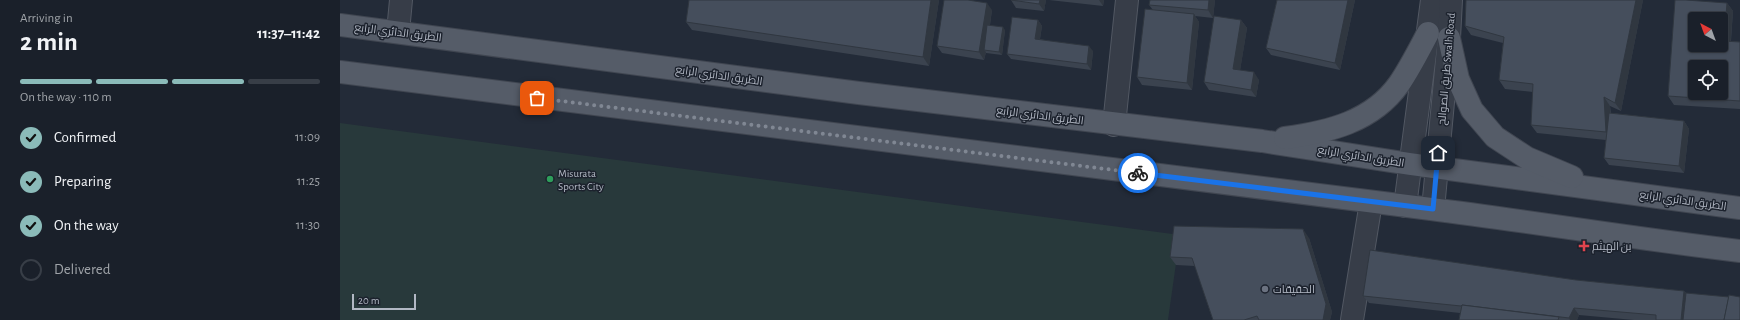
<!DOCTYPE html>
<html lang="en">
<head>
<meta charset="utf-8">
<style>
	:root { --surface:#1a202a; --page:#272d36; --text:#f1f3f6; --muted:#9fa3a8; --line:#383e47; --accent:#8bbbb9 }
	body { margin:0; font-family:"Alegreya Sans",Cairo,sans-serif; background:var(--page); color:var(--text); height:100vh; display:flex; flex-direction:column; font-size:15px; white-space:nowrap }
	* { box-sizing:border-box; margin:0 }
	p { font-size:13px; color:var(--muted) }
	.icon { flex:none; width:22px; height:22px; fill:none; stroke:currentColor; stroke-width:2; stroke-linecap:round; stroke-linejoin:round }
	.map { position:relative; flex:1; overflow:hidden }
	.panel { display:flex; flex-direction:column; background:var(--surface); width:340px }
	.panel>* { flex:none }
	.needle { width:26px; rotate:319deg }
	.tools { position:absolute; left:1348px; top:12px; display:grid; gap:8px }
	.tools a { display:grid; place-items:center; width:40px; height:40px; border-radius:4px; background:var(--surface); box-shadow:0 1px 3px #0004,0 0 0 1px var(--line); font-size:20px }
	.scale { position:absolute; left:12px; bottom:10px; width:64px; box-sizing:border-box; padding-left:4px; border:2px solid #b2b8c4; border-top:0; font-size:11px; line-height:14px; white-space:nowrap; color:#b2b8c4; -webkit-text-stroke:3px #1c222d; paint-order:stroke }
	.pin { position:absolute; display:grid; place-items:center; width:34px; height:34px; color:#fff; margin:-17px; border-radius:8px; box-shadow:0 2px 6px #0006 }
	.courier { position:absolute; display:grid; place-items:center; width:40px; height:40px; margin:-20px; border:3px solid #1a73e8; border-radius:50%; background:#fff; color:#222; box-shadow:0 1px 5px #0007 }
	.overview em { font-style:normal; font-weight:700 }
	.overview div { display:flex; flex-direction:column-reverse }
	.overview { display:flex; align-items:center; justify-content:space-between; height:68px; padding:0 20px }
	h1 { font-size:26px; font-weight:700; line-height:30px }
	.bar { display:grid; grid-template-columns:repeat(4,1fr); gap:6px 4px; align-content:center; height:48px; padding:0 20px }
	.bar i { height:5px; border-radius:3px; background:var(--line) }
	.bar .active { background:var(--accent) }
	.bar p { grid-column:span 4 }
	ol { padding:0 20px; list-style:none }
	li { display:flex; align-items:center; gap:12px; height:44px }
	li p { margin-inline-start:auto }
	li .icon { padding:4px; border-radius:50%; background:var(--accent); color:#111; stroke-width:4 }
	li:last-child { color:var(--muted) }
	li i { width:22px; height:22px; border:2px solid var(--line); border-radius:50% }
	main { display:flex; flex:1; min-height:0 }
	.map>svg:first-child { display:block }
	.garden { fill:#28393b }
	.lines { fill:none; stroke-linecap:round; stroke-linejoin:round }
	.minor-casing { stroke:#525863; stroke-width:24 }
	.major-casing { stroke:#404651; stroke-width:24 }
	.minor { stroke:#373d48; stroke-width:22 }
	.major { stroke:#555c68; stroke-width:22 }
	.wall { fill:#3b434f }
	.shaded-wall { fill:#303740 }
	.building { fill:#454e5c; stroke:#303740; fill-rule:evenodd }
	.done { stroke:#808793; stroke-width:4; stroke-dasharray:0 7.2 }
	.route { stroke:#1a73e8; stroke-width:5 }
	.leisure-dot { fill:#2e9e5b; stroke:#1c222d; stroke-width:1.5 }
	.health-dot { fill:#e0444e; stroke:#1c222d; stroke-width:1.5 }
	.worship-dot { fill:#6b7280; stroke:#1c222d; stroke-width:1.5 }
	.labels { text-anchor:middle; stroke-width:3; stroke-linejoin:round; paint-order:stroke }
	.street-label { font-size:11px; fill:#b2b8c4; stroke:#1c222d }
	.poi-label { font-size:11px; fill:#b2b8c4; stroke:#1c222d; text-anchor:start }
</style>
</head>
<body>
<main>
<section class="panel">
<div class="overview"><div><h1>2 min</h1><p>Arriving in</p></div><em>11:37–11:42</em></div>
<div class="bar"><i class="active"></i><i class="active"></i><i class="active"></i><i></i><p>On the way · 110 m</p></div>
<ol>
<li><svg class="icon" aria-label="check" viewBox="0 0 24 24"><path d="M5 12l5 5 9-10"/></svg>Confirmed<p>11:09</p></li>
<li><svg class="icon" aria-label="check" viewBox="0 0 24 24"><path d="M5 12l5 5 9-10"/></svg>Preparing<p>11:25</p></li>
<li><svg class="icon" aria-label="check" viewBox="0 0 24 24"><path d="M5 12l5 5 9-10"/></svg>On the way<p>11:30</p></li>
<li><i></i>Delivered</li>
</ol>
</section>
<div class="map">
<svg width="1400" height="320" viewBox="0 0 1400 320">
	<rect width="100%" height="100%" fill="#232b38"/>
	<polygon class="garden" points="0,123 840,235 828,320 0,320"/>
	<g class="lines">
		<g class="minor-casing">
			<g id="minor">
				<polyline points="58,32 61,0"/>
				<polyline points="774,125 787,0"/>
				<polyline points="1065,206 1092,0"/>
				<polyline points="1093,209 1109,38 1111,0"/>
				<polyline points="1012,320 1031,202"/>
			</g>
		</g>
		<g class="major-casing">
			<g id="major">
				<polyline points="0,25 519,93 922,141 1070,164 1400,208"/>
				<polyline points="1109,38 1118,79 1132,110 1155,137 1187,158 1232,177"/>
				<path d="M0,72C363,120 727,164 1091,209C1194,222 1297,239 1400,251"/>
				<path d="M945,138C988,132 1032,122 1059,84C1070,68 1079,50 1088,33"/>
			</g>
		</g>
		<use href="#minor" class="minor"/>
		<use href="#major" class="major"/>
	</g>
	<g class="wall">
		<polygon points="599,0 589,66 352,30 346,22"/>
		<polygon points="671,0 706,0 704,11 676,8"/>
		<polygon points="709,0 764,0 763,6"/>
		<polygon points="875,0 873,18 855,16 859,22 852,90 802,85 797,77 813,10 809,5"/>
		<polygon points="937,0 1015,0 1000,70 931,55 926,48"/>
		<polygon points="1303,0 1281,111 1270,106 1271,113 1344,121 1349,129 1344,173 1269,165 1264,158 1266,140 1197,133 1191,125 1193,92 1165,89 1159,80 1163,43 1131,35 1125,26"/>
		<polygon points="1387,3 1393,11 1391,41 1400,42 1400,109 1334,105 1328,96"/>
		<polygon points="652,10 650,25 665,30 662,55 646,53 646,52 644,60 602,53 597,46"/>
		<polygon points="698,20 702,26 700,39 753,51 751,70 671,59 667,54"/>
		<polygon points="901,20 907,28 900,70 919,80 916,97 869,90 864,82"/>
		<polygon points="969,238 992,312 990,320 873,320 855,266 836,265 830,257"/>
		<polygon points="1236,280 1344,291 1346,293 1400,320 1294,320 1239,315 1237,320 1119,320 1120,313 1029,303 1023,296"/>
	</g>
	<g class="shaded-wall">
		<polygon points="591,0 599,0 589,66 583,57"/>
		<polygon points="700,0 706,0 704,11 699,4"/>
		<polygon points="759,0 764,0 763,6"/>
		<polygon points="869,0 875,0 873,18 868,10"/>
		<polygon points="1008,0 1015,0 1000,70 995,63"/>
		<polygon points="1296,0 1303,0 1281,111 1275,103"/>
		<polygon points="647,3 652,10 646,50 644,50 646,52 644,60 639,52"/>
		<polygon points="1387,3 1393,11 1390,50 1384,41"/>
		<polygon points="854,14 859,22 852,90 847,83"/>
		<polygon points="698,20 702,26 699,44 695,39"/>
		<polygon points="901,20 907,28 899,77 893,69"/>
		<polygon points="663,27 665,30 662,55 659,52"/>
		<polygon points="749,46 753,51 751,70 747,64"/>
		<polygon points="914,72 919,80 916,97 911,90"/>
		<polygon points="1264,97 1270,106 1272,141 1266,132"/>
		<polygon points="1344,121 1349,129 1344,173 1339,166"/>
		<polygon points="963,229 969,238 992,312 990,320 983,320"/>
		<polygon points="1344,291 1350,299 1347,320 1341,320"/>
		<polygon points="1234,308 1239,315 1237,320 1230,320 1229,318"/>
	</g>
	<g class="building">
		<polygon points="349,0 591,0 583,57 346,22"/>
		<polygon points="604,0 628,0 647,3 639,52 597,46"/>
		<polygon points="671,0 700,0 699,4"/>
		<polygon points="810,0 869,0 868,10 809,5"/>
		<polygon points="937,0 1008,0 995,63 926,48"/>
		<polygon points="1126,0 1296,0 1275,103 1264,97 1266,132 1191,125 1193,84 1159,80 1164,37 1125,26"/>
		<path d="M1335,0H1346L1387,3L1384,41L1400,42V101L1328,96ZM1355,19H1381V45H1355ZM1355,67H1381V93H1355Z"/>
		<polygon points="805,9 854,14 847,83 797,77"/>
		<polygon points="874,16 901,20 893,69 914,72 911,90 864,82"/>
		<polygon points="672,17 698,20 695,39 749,46 747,64 667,54"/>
		<polygon points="647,25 663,27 659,52 644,50"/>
		<polygon points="1269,113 1344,121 1339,166 1264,158"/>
		<polygon points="834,226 963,229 986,304 983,320 919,320 917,316 904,320 873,320 852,258 830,257"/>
		<polygon points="1030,250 1236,280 1344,291 1341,320 1316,320 1316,315 1234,308 1229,318 1122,305 1121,306 1023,296"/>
		<polygon points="1346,293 1389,297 1384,320 1343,320"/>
		<polygon points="1389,295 1400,297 1400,320 1384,320"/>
		<polygon points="1122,305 1219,317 1218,320 1119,320"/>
	</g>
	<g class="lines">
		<polyline class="done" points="197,98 798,173"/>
		<polyline class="route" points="798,173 1093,209 1098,153"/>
	</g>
	<circle class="leisure-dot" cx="210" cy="179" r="4"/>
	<path class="health-dot" d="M1242 240h4v4h4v4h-4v4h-4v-4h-4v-4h4z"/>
	<circle class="worship-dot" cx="925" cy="289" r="4"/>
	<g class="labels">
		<g class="street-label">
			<text transform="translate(58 32) rotate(7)" y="4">الطريق الدائري الرابع</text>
			<text transform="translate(1106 69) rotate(-85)" y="4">طريق الصوالح Swalh Road</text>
			<text transform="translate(379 75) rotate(8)" y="4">الطريق الدائري الرابع</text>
			<text transform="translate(700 115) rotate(7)" y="4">الطريق الدائري الرابع</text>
			<text transform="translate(1021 156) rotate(9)" y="4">الطريق الدائري الرابع</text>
			<text transform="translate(1343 200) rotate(8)" y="4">الطريق الدائري الرابع</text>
		</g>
		<g class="poi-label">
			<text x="218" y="177">Misurata<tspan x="218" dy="13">Sports City</tspan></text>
			<text x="1252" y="250">بن الهيثم</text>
			<text x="933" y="293">الحقيقات</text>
		</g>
	</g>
</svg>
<div class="tools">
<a><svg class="needle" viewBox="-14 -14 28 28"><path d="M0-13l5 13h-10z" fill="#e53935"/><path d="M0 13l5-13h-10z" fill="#9fa3a8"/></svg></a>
<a><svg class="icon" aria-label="locate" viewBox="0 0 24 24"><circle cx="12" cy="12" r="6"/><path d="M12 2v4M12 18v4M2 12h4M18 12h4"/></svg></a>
</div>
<div class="scale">20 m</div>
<div class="pin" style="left:197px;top:98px;background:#ea580c"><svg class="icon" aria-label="bag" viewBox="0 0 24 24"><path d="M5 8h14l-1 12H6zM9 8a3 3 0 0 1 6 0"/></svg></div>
<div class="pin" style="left:1098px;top:153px;background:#1f2937"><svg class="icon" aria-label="home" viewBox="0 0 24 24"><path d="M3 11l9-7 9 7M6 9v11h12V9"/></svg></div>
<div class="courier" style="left:798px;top:173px"><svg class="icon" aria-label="bike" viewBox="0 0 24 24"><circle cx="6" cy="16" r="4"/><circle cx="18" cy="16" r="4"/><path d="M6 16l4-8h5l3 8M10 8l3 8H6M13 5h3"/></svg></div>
</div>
</main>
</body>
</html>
